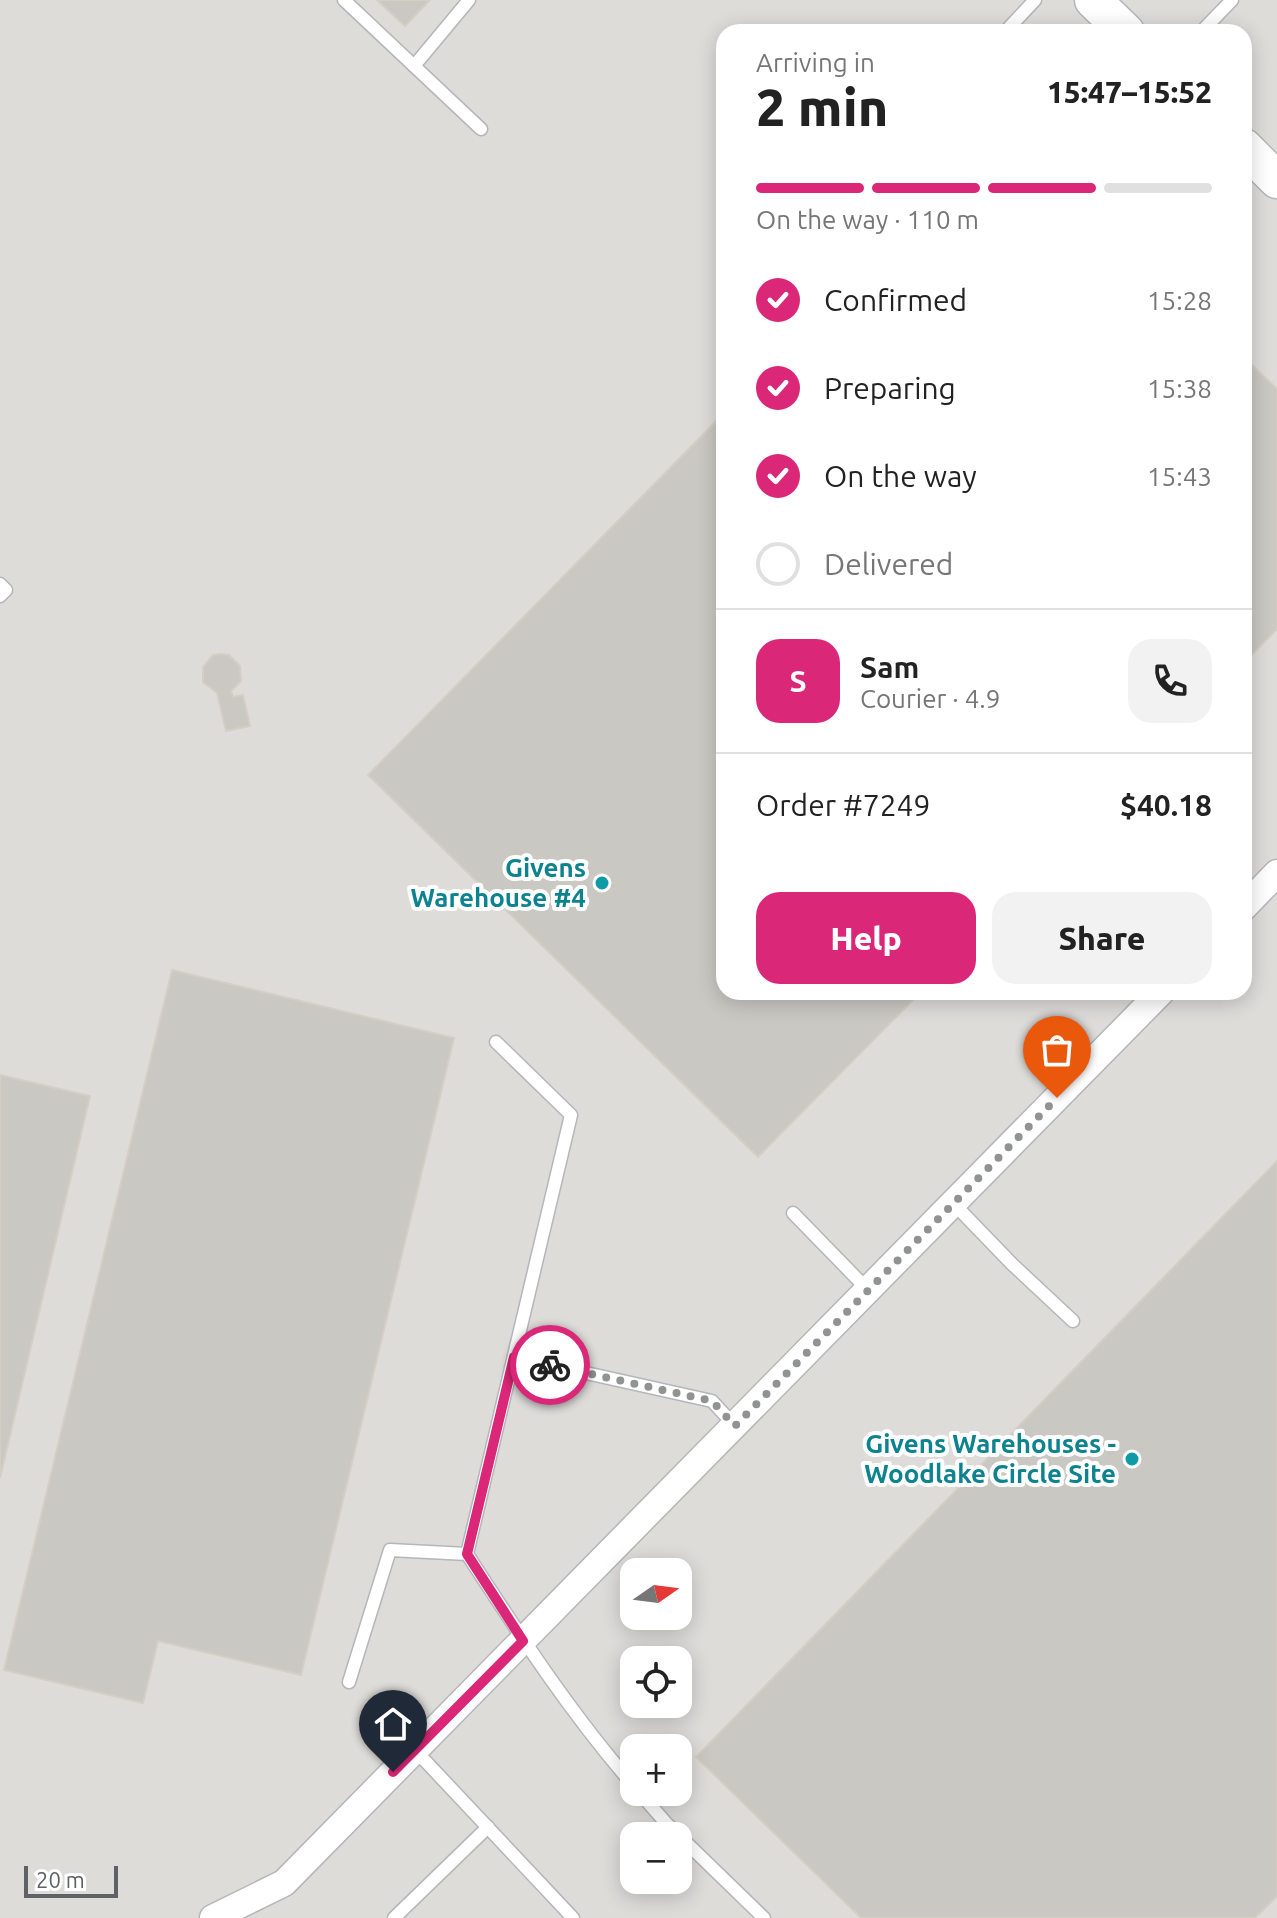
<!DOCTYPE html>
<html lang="en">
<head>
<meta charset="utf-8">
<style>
	:root { --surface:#fff; --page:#f2f2f2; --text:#222; --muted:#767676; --line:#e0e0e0; --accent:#db2777 }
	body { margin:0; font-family:Ubuntu,sans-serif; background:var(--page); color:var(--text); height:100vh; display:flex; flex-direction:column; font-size:30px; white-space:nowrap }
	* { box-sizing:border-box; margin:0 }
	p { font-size:26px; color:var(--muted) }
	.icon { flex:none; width:44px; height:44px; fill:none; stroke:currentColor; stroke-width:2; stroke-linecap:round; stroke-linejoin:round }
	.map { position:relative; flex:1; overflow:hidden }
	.sheet { position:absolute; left:716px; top:24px; width:536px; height:976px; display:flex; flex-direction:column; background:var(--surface); border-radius:24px; box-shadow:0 4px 20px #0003 }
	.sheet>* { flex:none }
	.needle { width:52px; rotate:76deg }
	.controls { position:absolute; left:620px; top:1558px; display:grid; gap:16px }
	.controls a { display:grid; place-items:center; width:72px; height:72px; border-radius:16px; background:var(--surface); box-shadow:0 4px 20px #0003; font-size:40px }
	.scale { position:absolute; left:24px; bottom:20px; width:94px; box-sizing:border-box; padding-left:8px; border:4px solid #5e6165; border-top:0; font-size:22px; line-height:28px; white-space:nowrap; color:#5e6165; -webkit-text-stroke:6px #fff; paint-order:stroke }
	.pin { position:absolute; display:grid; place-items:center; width:68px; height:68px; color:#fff; margin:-82px -34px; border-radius:50% 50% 50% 0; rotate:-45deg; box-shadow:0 0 8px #0007 }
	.pin .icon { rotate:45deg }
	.courier { position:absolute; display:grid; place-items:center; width:80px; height:80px; margin:-40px; border:6px solid #db2777; border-radius:50%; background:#fff; color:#222; box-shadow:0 2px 10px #0007 }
	.head em { font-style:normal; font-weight:800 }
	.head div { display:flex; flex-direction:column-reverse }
	.head { display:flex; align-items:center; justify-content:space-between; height:136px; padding:0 40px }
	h1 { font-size:52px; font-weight:800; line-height:60px }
	.bar { display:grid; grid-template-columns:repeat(4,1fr); gap:12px 8px; align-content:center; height:96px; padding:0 40px }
	.bar i { height:10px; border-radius:6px; background:var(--line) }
	.bar .on { background:var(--accent) }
	.bar p { grid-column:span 4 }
	.line { display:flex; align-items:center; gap:20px; padding:0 40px; border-top:2px solid var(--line) }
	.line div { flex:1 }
	.round { display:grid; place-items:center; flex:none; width:84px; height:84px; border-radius:24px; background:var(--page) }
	ol { padding:0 40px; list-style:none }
	li { display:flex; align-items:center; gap:24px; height:88px }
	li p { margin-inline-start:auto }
	li .icon { padding:8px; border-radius:50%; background:var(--accent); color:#fff; stroke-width:4 }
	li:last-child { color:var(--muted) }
	li i { width:44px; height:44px; border:4px solid var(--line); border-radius:50% }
	.cta { display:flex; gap:16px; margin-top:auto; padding:16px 40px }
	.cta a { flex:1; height:92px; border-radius:24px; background:var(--accent); color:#fff; font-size:32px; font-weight:800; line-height:92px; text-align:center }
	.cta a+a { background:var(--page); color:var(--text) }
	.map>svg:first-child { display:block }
	.industrial { fill:#dedcd9; fill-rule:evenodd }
	.building { fill:#cac8c3; stroke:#d3cfc5; stroke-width:2 }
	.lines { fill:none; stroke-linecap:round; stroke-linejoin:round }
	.lane-casing { stroke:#b4b6ba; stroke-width:15 }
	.street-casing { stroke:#b4b6ba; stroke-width:29 }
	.secondary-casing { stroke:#b3b5ba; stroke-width:39 }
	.lane { stroke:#fff; stroke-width:12 }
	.street { stroke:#fff; stroke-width:26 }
	.secondary { stroke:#fff; stroke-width:36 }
	.done { stroke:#919292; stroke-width:8; stroke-dasharray:0 14.4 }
	.route { stroke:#db2777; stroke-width:10 }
	.culture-dot { fill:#0f9aa8; stroke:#fff; stroke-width:3 }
	.labels { text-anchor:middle; stroke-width:8; stroke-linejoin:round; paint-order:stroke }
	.culture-label { font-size:26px; font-weight:bold; fill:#0d838f; stroke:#fff; text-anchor:end }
</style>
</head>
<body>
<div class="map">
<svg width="1277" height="1918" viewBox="0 0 1277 1918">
	<rect width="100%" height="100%" fill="#efede7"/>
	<path class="industrial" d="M0,0H1277V1918H0ZM724,32H1244V992H724ZM634,1572H678V1616H634ZM634,1660H678V1704H634ZM634,1748H678V1792H634ZM634,1836H678V1880H634Z"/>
	<g class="building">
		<polygon points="377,0 430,0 405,26"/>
		<polygon points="1244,357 1277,389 1277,629 1244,663"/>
		<polygon points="724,413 724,992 921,992 758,1157 368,775"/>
		<polygon points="221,654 229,655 240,666 241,681 231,691 233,697 243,695 250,726 226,731 217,693 203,682 203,667 213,655"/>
		<polygon points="172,970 454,1038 301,1675 158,1641 143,1703 4,1670"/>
		<polygon points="0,1075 90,1096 0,1478"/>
		<polygon points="1277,1161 1277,1896 1255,1918 861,1918 696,1757"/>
	</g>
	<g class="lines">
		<g class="lane-casing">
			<g id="lane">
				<polyline points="344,0 481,129"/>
				<polyline points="1005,32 1035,0"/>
				<polyline points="1201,32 1232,0"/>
				<polyline points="414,66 469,0"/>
				<polyline points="0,584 6,590 0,596"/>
				<path d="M496,1042L571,1115L467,1554C519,1634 571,1714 634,1786"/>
				<polyline points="954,1204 1012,1264 1073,1321"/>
				<polyline points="793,1213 869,1291"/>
				<polyline points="514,1357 712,1401 735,1426"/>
				<polyline points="349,1682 390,1550 467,1554"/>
				<polyline points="415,1750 573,1918"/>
				<polyline points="639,1792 666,1823 764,1918"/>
				<polyline points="394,1918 488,1827"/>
			</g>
		</g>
		<g class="street-casing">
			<g id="street">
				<polyline points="1244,907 1277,873"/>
				<polyline points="213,1918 284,1883 1161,992"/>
			</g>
		</g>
		<g class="secondary-casing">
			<g id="secondary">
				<polyline points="1093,0 1126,32"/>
				<polyline points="1244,147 1277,180"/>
			</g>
		</g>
		<use href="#lane" class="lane"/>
		<use href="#street" class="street"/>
		<use href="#secondary" class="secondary"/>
	</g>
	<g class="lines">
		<polyline class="done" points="550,1365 712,1401 735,1426 1057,1098"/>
		<polyline class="route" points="393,1772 523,1641 467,1554 514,1357 550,1365"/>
	</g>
	<g class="culture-dot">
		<circle cx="602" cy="883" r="8"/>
		<circle cx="1132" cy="1459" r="8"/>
	</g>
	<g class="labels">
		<g class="culture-label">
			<text x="586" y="877">Givens<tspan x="586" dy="30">Warehouse #4</tspan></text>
			<text x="1116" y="1453">Givens Warehouses -<tspan x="1116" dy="30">Woodlake Circle Site</tspan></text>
		</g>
	</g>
</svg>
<div class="controls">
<a><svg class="needle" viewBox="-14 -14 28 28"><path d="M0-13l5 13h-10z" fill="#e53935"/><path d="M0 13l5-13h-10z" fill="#767676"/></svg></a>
<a><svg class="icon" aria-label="locate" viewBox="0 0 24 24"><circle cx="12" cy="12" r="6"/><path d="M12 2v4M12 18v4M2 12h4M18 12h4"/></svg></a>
<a>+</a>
<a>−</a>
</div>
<div class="scale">20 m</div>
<div class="pin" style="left:1057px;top:1098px;background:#ea580c"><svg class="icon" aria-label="bag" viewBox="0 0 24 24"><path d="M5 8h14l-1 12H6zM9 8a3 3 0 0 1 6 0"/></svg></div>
<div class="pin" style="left:393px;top:1772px;background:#1f2937"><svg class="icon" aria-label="home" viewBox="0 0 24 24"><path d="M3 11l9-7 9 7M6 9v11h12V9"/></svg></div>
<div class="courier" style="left:550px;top:1365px"><svg class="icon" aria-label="bike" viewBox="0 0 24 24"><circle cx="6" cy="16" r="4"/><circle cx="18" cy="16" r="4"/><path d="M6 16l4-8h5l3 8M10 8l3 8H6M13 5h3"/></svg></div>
<section class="sheet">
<div class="head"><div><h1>2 min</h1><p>Arriving in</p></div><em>15:47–15:52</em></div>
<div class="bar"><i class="on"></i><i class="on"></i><i class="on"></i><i></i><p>On the way · 110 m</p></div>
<ol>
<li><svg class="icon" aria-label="check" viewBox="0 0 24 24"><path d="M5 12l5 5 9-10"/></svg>Confirmed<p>15:28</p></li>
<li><svg class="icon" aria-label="check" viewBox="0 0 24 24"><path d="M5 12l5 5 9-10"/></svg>Preparing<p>15:38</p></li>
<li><svg class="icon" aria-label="check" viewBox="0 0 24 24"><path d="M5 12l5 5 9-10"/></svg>On the way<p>15:43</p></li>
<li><i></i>Delivered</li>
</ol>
<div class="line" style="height:144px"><b class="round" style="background:var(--accent);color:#fff">S</b><div><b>Sam</b><p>Courier · 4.9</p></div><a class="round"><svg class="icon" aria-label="phone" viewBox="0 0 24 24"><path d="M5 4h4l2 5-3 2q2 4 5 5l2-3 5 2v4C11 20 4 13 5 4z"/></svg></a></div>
<div class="line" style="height:104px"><div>Order #7249</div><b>$40.18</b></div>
<div class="cta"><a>Help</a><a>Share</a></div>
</section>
</div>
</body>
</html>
